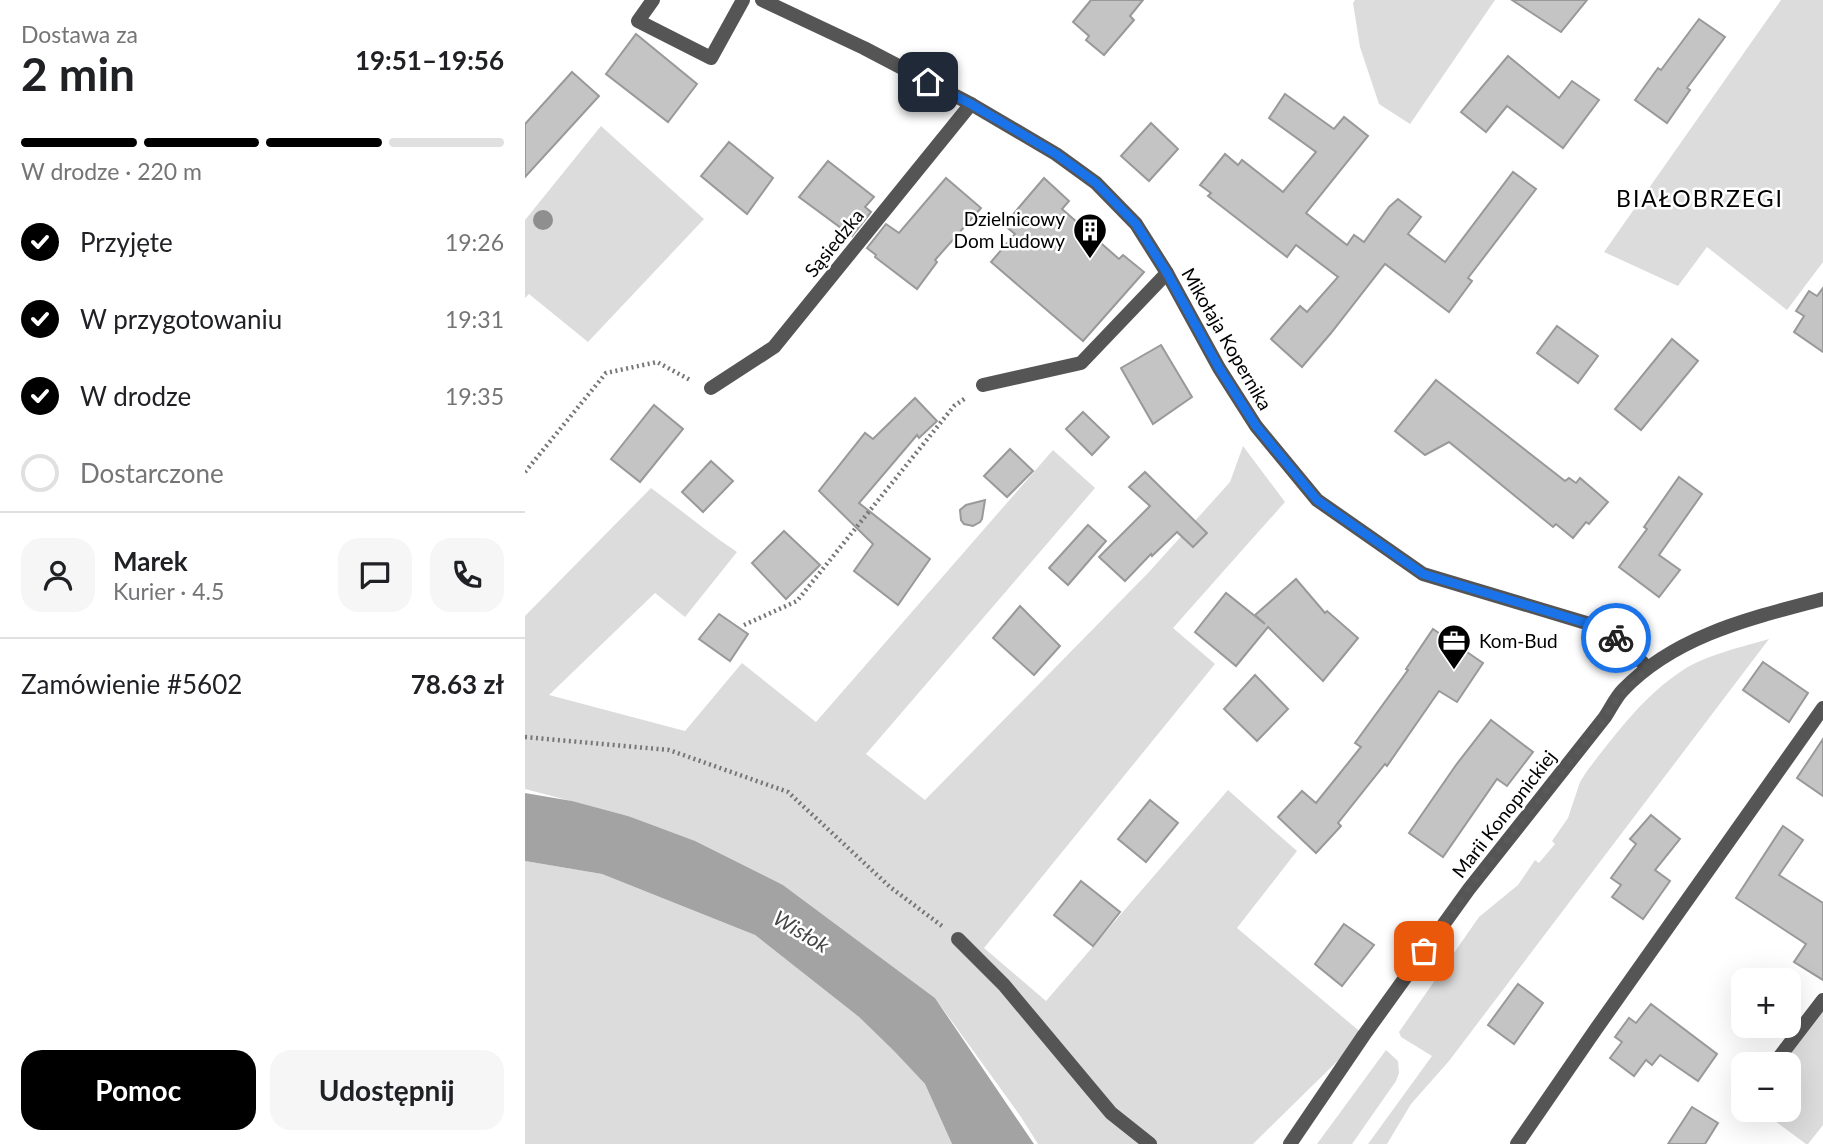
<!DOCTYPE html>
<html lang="pl">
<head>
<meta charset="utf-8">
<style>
	:root { --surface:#fff; --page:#f6f6f6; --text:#202124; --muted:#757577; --line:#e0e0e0; --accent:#000 }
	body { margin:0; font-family:Lato,sans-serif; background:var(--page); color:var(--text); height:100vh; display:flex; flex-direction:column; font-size:26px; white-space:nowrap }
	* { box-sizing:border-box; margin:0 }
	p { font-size:23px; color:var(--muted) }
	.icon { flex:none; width:38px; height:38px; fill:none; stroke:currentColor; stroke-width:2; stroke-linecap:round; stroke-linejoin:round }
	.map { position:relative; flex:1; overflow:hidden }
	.panel { display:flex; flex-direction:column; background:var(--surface); width:525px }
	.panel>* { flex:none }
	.controls { position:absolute; left:1206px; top:968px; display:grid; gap:14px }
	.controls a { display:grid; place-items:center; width:70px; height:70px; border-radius:14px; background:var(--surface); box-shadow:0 7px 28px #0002; font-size:35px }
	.pin { position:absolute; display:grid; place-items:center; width:60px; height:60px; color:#fff; margin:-30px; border-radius:14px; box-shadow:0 4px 10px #0006 }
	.courier { position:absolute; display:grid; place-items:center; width:70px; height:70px; margin:-35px; border:5px solid #1a73e8; border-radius:50%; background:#fff; color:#222; box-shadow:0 2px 9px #0007 }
	.head em { font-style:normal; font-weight:700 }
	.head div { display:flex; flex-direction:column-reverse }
	.head { display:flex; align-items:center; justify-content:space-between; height:119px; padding:0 21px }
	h1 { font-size:46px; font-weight:700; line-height:52px }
	.bar { display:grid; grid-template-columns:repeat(4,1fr); gap:10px 7px; align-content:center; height:84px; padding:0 21px }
	.bar i { height:9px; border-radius:5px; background:var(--line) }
	.bar .selected { background:var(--accent) }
	.bar p { grid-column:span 4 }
	.line { display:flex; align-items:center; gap:18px; padding:0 21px; border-top:2px solid var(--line) }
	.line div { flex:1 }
	.round { display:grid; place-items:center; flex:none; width:74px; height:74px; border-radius:21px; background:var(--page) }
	ol { padding:0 21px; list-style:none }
	li { display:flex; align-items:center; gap:21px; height:77px }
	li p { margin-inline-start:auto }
	li .icon { padding:7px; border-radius:50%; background:var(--accent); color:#fff; stroke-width:4 }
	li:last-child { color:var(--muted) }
	li i { width:38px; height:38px; border:4px solid var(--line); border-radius:50% }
	.cta { display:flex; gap:14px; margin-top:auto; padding:14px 21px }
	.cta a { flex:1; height:80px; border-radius:21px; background:var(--accent); color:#fff; font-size:28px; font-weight:700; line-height:80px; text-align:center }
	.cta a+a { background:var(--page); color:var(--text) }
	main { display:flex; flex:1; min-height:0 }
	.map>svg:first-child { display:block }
	.green { fill:#dcdcdc }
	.water { fill:#a3a3a3 }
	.building { fill:#c4c4c4; stroke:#999; stroke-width:2 }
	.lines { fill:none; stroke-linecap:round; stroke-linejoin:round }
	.path { stroke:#777; stroke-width:4.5; stroke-dasharray:2 3.5; stroke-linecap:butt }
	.service { stroke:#555; stroke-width:14 }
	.minor { stroke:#555; stroke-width:14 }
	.tree { fill:#8f8f8f }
	.done { stroke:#595959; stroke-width:7; stroke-dasharray:0 12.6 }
	.route { stroke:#1a73e8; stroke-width:9 }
	.labels { text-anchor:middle; stroke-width:5; stroke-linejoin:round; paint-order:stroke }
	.poi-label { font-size:19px; fill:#000; stroke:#fff; text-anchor:end }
	.street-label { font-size:19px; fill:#000; stroke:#fff }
	.water-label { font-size:21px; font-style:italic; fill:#444; stroke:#fff }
	.quarter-label { font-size:23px; letter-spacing:2px; fill:#000; stroke:#fff }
</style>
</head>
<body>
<main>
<section class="panel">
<div class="head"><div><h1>2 min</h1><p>Dostawa za</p></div><em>19:51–19:56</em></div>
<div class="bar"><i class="selected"></i><i class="selected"></i><i class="selected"></i><i></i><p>W drodze · 220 m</p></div>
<ol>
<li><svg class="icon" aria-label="check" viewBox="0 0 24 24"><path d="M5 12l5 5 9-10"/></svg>Przyjęte<p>19:26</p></li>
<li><svg class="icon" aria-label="check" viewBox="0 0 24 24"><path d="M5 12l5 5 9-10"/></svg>W przygotowaniu<p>19:31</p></li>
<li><svg class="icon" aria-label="check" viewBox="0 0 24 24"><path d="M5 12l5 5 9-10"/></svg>W drodze<p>19:35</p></li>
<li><i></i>Dostarczone</li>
</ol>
<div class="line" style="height:126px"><a class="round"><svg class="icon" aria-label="person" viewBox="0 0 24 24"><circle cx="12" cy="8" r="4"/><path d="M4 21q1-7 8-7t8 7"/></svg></a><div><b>Marek</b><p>Kurier · 4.5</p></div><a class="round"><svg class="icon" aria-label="chat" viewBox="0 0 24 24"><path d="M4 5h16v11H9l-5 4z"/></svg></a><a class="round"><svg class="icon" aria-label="phone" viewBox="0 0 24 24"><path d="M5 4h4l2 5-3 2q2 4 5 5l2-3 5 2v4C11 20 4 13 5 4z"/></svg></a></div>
<div class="line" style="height:91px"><div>Zamówienie #5602</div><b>78.63 zł</b></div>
<div class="cta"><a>Pomoc</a><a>Udostępnij</a></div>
</section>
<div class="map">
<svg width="1298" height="1144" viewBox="0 0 1298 1144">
	<rect width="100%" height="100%" fill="#fff"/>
	<g class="green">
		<polygon points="830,0 970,0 885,124 854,104 835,47 828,3"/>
		<polygon points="1256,0 1298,0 1298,262 1262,310 1182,247 1153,286 1079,252"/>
		<polygon points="76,126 179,219 63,342 4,294 0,298 0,220"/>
		<path d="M718,446L760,502L648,628L690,664L459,948L521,1001L703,790L772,851L712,928L839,1035L728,1144H513L496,1117L410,998L258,885L103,816L0,789V616L126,488C155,509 182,532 212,552L160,617L130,593L24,695L160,731L217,663L291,722L528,450L570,488L341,754L400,800L624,572L705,482Z"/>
		<path d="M1244,639L924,1061L886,1104L862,1144H843L907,1056L876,1037L874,1032L954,917L993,885L1010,860L1014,863L1030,844L1027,841L1043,818L1055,782L1062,771C1090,735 1118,696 1158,670C1181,655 1217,647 1244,639Z"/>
		<polygon points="0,861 77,874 230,935 334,1017 369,1051 400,1084 427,1144 0,1144"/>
		<polygon points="1298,1006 1298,1125 1283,1144 1281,1144 1235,1110 1264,1110 1264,1064 1257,1064"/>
		<polygon points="861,1050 873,1061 874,1073 871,1081 827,1144 792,1144"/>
	</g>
	<polygon class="water" points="0,793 47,801 103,816 170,841 258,885 410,998 509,1144 427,1144 400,1084 369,1051 334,1017 230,935 77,874 0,861"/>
	<g class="building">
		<polygon points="566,0 618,0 605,16 609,20 579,55 561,40 564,36 548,22"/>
		<polygon points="987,0 1062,0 1036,32"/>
		<polygon points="1174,19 1200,37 1162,88 1165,90 1142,123 1110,100 1133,68 1136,70"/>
		<polygon points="111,34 172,84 143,122 81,74"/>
		<polygon points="983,56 1034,98 1047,81 1074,100 1038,148 982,106 961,132 936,112"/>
		<polygon points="47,72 74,96 0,177 0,124"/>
		<polygon points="760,94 809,129 819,117 843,136 781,213 822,245 829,235 839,242 864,207 873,199 896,217 883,234 920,262 988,172 1011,189 943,278 947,281 924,312 860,264 806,333 777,367 746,339 775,306 782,312 813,277 771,245 762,257 683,196 686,193 675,185 700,154 713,165 717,160 758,192 791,152 744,118"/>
		<polygon points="626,123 653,149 624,181 596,156"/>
		<polygon points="204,142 248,178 222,214 176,176"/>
		<polygon points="303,161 349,197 340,207 346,212 327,236 274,197"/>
		<polygon points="421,178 456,208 410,260 412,262 392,289 350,257 351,255 342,248 361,224 374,233"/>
		<polygon points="519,178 544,201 537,209 594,259 598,255 619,272 558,341 466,262 490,234 479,225"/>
		<polygon points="1298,288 1298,352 1269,332 1279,316 1271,311 1284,291 1292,296"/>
		<polygon points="1032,326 1073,356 1053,383 1012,353"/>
		<polygon points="1147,339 1173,361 1116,430 1090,409"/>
		<polygon points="636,345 667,397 628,424 596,368"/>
		<polygon points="911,380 1040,481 1044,478 1051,483 1055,478 1083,502 1064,524 1061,522 1048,538 1031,524 1028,527 924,442 900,455 870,431"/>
		<polygon points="390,398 412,421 394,438 392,435 334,503 405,559 373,605 329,571 348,544 294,491 340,433 348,439"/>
		<polygon points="129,405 158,429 115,482 86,459"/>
		<polygon points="558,412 584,437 567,455 541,429"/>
		<polygon points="485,449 508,471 482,497 459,476"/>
		<polygon points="186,461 208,481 178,512 157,492"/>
		<polygon points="620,472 682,533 668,547 652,532 627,556 626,554 600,581 574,557 625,506 604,487"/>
		<polygon points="1154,477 1177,494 1134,555 1155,570 1134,597 1094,567 1122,529 1119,527"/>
		<polygon points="460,500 457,519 455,522 448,526 439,524 436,520 435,510 441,505"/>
		<polygon points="563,525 581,541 543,585 524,568"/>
		<polygon points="259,531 295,565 261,599 227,563"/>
		<polygon points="771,579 800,613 802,611 833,638 798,681 743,627 711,666 670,632 701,593 740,624 730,615"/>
		<polygon points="495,606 535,646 509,675 468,638"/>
		<polygon points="194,614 223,634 205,661 174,639"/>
		<polygon points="908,629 958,663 932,702 914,691 862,766 860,764 813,823 816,826 791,853 753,817 777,791 791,803 836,747 830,743 883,670 881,669"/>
		<polygon points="1238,662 1283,693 1264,722 1218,690"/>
		<polygon points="730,675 763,709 732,741 699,709"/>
		<polygon points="966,720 1008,752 982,786 972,779 918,857 884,833 931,765"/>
		<polygon points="1298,739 1298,796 1272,778"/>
		<polygon points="625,800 653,823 621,862 593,839"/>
		<polygon points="1126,815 1155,839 1130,870 1145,881 1118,919 1087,897 1096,885 1086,878 1111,844 1105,839"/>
		<polygon points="1258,826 1278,840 1254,875 1298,903 1298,980 1269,962 1281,944 1211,898"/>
		<polygon points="556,881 595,912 568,946 529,915"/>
		<polygon points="819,924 849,945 817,986 790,964"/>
		<polygon points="993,984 1018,1003 989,1044 963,1025"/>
		<polygon points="1126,1004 1192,1054 1173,1081 1135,1055 1127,1065 1121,1060 1109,1076 1085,1058 1097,1042 1090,1037 1104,1018 1111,1023"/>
		<polygon points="1167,1107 1193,1123 1180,1144 1143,1144"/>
	</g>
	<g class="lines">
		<g class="path">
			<polyline points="0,472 81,373 132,362 167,381"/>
			<polyline points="219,625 272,601 429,406 442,397"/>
			<polyline points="0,737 144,750 263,792 365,887 417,926"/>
		</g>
		<g class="service">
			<polyline points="128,0 113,21 186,58 218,0"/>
			<polyline points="458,385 556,363 642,273"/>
			<polyline points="433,939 479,985 586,1113 625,1144"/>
			<polyline points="1249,1064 1298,1000"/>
			<polyline points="992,1144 1071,1029 1298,708"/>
		</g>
		<g class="minor">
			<polyline points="237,0 339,48 446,104 531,154 571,183 611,224 642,273 694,368 731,426 792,500 898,574 1068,625 1094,640 1122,667"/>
			<polyline points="186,388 249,347 446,104"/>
			<path d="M765,1144L839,1035L944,889L1080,717C1086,708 1091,697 1098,690C1151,635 1227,618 1298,599"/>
		</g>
	</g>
	<circle class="tree" cx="18" cy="220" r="10"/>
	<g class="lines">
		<polyline class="done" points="899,951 944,888 1080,717 1096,692 1122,667 1091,638"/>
		<polyline class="route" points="403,82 446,104 531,154 571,183 611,224 642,273 694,368 731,426 792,500 898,574 1068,625 1091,638"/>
	</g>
	<defs>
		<g id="building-pin" transform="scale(1.75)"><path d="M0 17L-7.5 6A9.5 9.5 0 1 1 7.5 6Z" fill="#000" stroke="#fff"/><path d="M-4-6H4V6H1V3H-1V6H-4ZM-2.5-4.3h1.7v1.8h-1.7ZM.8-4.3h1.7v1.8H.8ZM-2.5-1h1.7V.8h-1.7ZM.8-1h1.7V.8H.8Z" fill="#fff"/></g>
		<g id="office-pin" transform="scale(1.75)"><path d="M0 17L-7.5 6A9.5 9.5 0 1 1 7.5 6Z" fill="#000" stroke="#fff"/><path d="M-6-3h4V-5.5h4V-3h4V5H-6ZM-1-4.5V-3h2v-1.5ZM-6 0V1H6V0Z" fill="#fff"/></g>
	</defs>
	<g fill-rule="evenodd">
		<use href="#building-pin" x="565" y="230"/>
		<use href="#office-pin" x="929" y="641"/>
	</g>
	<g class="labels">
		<g class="poi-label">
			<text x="540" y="226">Dzielnicowy<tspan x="540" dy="22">Dom Ludowy</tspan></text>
			<text x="954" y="648" text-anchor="start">Kom-Bud</text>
		</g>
		<g class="street-label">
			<text transform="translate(309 243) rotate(-51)" y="7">Sąsiedzka</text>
			<text transform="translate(702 339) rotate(60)" y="7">Mikołaja Kopernika</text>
			<text transform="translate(979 814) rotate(-52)" y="7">Marii Konopnickiej</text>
		</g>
		<g class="water-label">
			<text transform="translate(276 932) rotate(31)" y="7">Wisłok</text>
		</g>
		<g class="quarter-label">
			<text x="1175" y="207">BIAŁOBRZEGI</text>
		</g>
	</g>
</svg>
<div class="controls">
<a>+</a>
<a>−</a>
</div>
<div class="pin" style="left:899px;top:951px;background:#ea580c"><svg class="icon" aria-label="bag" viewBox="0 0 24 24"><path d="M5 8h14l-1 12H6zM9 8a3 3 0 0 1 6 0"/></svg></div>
<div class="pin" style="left:403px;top:82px;background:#1f2937"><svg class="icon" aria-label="home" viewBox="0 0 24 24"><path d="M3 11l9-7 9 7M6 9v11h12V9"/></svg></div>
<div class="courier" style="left:1091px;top:638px"><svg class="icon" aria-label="bike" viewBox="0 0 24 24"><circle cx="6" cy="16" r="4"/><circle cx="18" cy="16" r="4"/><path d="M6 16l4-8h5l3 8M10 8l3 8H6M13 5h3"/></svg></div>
</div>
</main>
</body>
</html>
